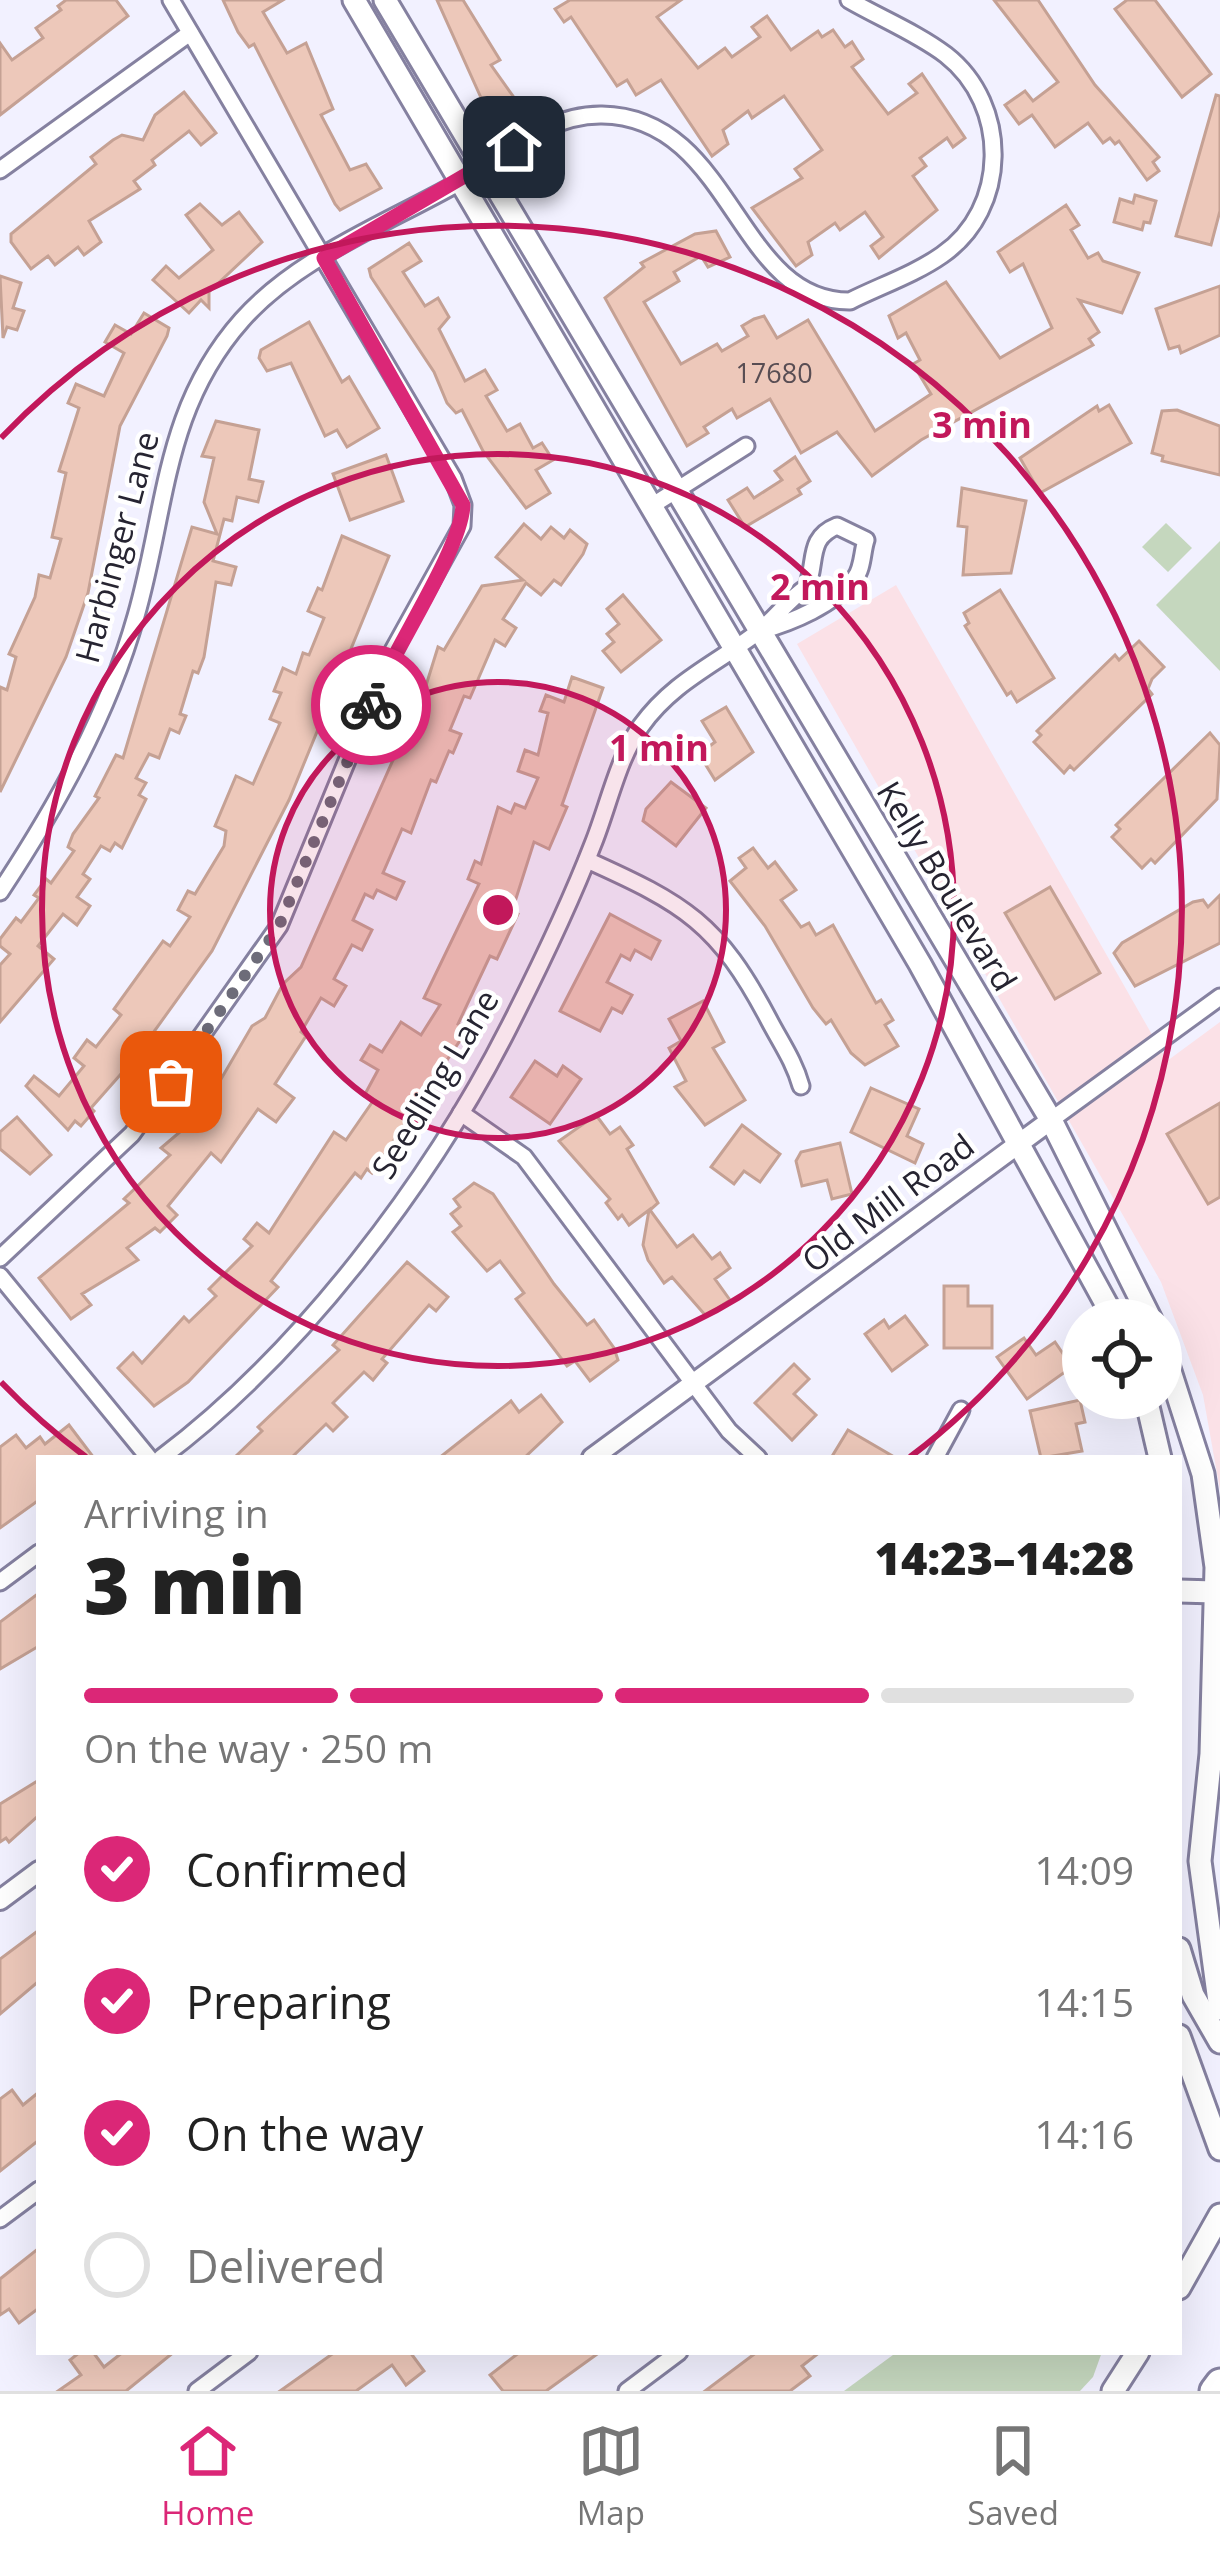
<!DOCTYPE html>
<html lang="en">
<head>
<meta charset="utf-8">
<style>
	:root { --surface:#fff; --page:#f6f6f6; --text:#222; --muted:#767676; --line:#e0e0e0; --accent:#db2777 }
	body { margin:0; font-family:"Open Sans",sans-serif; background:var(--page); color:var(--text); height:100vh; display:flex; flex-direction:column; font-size:45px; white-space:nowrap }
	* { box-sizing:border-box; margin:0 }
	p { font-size:39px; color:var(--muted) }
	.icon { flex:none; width:66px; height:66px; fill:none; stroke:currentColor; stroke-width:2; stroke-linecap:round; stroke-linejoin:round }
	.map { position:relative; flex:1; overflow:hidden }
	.drawer { position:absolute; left:36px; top:1455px; width:1146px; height:900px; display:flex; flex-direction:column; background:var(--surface); border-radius:0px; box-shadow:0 12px 48px #0002 }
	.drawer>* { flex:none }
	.controls { position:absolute; left:1062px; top:1299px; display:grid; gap:24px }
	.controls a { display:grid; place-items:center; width:120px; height:120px; border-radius:50%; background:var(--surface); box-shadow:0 12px 48px #0002; font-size:60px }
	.pin { position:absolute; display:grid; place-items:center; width:102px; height:102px; color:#fff; margin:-51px; border-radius:24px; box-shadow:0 6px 18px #0006 }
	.courier { position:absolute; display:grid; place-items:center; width:120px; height:120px; margin:-60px; border:9px solid #db2777; border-radius:50%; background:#fff; color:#222; box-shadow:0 3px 15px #0007 }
	.summary em { font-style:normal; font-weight:800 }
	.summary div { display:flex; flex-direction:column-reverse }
	.summary { display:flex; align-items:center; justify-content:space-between; height:204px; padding:0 48px }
	h1 { font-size:78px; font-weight:800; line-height:90px }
	.bar { display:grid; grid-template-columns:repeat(4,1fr); gap:18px 12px; align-content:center; height:144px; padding:0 48px }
	.bar i { height:15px; border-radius:9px; background:var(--line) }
	.bar .current { background:var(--accent) }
	.bar p { grid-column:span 4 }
	ol { padding:0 48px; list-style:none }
	li { display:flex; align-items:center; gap:36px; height:132px }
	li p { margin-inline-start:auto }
	li .icon { padding:12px; border-radius:50%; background:var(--accent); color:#fff; stroke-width:4 }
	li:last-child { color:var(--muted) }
	li i { width:66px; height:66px; border:6px solid var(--line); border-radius:50% }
	.tabs { display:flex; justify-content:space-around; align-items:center; height:168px; border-top:3px solid var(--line); background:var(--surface); font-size:33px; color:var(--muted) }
	.tabs a { display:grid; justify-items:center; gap:6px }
	.tabs .current { color:var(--accent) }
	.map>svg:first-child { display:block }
	.commercial { fill:#fbe1e7 }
	.green { fill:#c5d7be }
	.building { fill:#edc8ba; stroke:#c5a194; stroke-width:3 }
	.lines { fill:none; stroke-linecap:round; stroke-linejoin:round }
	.minor-casing { stroke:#8581a0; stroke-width:21 }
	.tertiary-casing { stroke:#8581a0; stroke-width:24 }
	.secondary-casing { stroke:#8581a0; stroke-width:27 }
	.motorway-casing { stroke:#8581a0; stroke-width:33 }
	.minor { stroke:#fff; stroke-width:15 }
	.tertiary { stroke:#fff; stroke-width:18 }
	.secondary { stroke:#fff; stroke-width:21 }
	.motorway { stroke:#fff; stroke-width:27 }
	.done { stroke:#6d6c79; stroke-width:12; stroke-dasharray:0 21.6 }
	.route { stroke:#db2777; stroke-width:15 }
	.ring { fill:none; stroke:#c2185b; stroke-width:6 }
	.labels { text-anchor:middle; stroke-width:9; stroke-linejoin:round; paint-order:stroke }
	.number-label { font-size:27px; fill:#584d53 }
	.street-label { font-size:33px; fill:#262431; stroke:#fff }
	.centre { fill:#c2185b; stroke:#fff; stroke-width:6 }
	.ring-label { font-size:36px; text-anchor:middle; font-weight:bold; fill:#c2185b; stroke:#fff; stroke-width:9; stroke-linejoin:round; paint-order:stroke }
</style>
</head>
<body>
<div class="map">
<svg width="1220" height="2391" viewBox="0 0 1220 2391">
	<rect width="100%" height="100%" fill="#f2f1ff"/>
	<polygon class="commercial" points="896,585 1167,1061 1220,1022 1220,1490 1203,1395 1161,1282 797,644"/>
	<g class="green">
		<polygon points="1166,523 1192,548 1168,572 1142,547"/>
		<polygon points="1220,541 1220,671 1156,605"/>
		<polygon points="897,2352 1102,2352 1093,2377 1080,2391 844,2391"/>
	</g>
	<g class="building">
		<polygon points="66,0 116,0 128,16 0,115 0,43 12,60 43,38 36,28 61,10 58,6"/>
		<polygon points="223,0 283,0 263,12 287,53 306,43 333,109 321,115 350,170 366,164 381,188 340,210 335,204 254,44 249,47 238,32"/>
		<polygon points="437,0 463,0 500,60 491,65 525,113 503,125 498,116 491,120"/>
		<polygon points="570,0 681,0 657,17 698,68 725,48 732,57 760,37 752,27 767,16 791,50 818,31 822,37 833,30 845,47 852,42 863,59 852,67 888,114 917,93 909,84 922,74 965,138 953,147 947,138 920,158 926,166 913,176 937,210 879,258 871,246 883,237 865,212 840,230 835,223 808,242 812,255 796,266 752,208 802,178 795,169 822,150 784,96 752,118 748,111 723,130 728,144 712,156 661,80 636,95 627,80 617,86 571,17 564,22 555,9"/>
		<polygon points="994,0 1038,0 1095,85 1159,157 1153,162 1159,171 1147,180 1119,141 1115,144 1110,138 1103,143 1088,123 1055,147 1032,115 1019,124 1005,105 1025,91 1033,101 1058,82"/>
		<polygon points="1127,0 1155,0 1211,74 1182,97 1115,9"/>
		<polygon points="184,92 216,133 201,145 189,131 152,160 155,165 134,181 140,189 89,221 101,242 84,255 78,247 55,265 48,256 31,269 11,242 11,234 96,164 91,157 113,140 122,135 143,140 155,115"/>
		<polygon points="1216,95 1220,96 1220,211 1211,245 1176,236"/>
		<polygon points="1135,195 1156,201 1150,223 1144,222 1142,230 1114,222 1120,199 1133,203"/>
		<polygon points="200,204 222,225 239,212 262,242 209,292 209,308 201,300 189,313 153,280 166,266 179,278 213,250 186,215"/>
		<polygon points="1066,205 1079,225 1071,230 1088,258 1098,253 1103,261 1139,273 1122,313 1079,300 1099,332 1089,339 1093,345 921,440 872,476 837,432 801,453 770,399 737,418 732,409 704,427 708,433 687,446 605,298 644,267 641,263 695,234 716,231 730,257 708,267 701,256 674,272 679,281 644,302 681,364 717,344 722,351 748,336 742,326 754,319 764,316 777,338 808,320 875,431 931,394 913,364 920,360 906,333 898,338 889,316 946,282 1000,358 1052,328 1023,264 1010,272 998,252"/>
		<polygon points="409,243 421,261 403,272 425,306 438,298 449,317 439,329 465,381 485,370 497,390 486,396 507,431 520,424 533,448 542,443 553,460 536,470 550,493 526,508 483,451 462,410 456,413 447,403 434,372 371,277 369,269"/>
		<polygon points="0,276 21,283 13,308 24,311 17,330 7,327 3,338"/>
		<polygon points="1220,286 1220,335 1181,353 1179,346 1169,349 1156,309"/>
		<polygon points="144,313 169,328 167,336 120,426 88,593 66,657 0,792 0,687 7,690 16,657 9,654 35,597 39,575 50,578 61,539 52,537 66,473 59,471 79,408 68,403 76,384 104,396 124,353 105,342 115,325 131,334"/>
		<polygon points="309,322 342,382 349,377 379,428 347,447 337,430 325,436 291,363 267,371 259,358 261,350"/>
		<polygon points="1109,405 1131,443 1040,493 1020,458 1097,406 1099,411"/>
		<polygon points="1177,410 1220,426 1220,475 1162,461 1163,456 1152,453 1162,411"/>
		<polygon points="216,421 259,430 249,479 263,482 258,502 237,497 232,521 224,519 213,561 236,567 231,585 216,582 204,657 198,673 193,671 180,714 186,716 179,733 170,729 159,758 149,754 136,778 146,783 139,795 146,799 122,848 115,843 110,851 101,846 83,874 90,879 77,897 90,906 77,925 63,914 38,946 54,959 0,1022 0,965 10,954 0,946 0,939 16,918 21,922 39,898 34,895 46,879 51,883 74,851 68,847 73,834 99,798 95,796 116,755 123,758 192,527 217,534 204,502 214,458 202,456"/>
		<polygon points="386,455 403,501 350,520 333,474"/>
		<polygon points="795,457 810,481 798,489 801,494 745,527 728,500 747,488 754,498 782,480 775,471"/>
		<polygon points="962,488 1026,501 1011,573 963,575 967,527 958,526"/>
		<polygon points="524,524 541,539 551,527 564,538 570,530 587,544 583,554 561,585 554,580 541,595 526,583 503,619 516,628 505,646 495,640 470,698 464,696 450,730 461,734 453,753 449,751 436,782 431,780 411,833 402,829 383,873 404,882 396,899 377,890 373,898 365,894 353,920 372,930 362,950 352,945 334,979 346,986 334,1006 321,998 301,1032 306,1036 275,1084 294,1098 276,1122 258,1109 221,1162 211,1153 168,1206 177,1215 160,1232 155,1228 127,1248 138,1260 82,1294 91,1305 71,1319 39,1278 129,1203 124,1199 170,1155 161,1148 200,1115 252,1026 265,1018 283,984 301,967 413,715 409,712 419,689 424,692 438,647 444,650 482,586 523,580 496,557"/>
		<polygon points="342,536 389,556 289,800 212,951 135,1058 91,1108 94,1111 81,1126 75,1121 68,1130 26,1086 34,1076 59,1096 84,1066 74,1058 87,1040 96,1047 121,1015 114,1009 163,941 170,946 190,917 178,910 188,891 195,894 224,846 226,831 215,826 236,776 253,784 280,723 270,719 281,693 274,691 283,668 296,674 303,653 309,655 324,618 308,611 318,588 322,590"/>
		<polygon points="1000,590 1054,678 1017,702 1011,692 1007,695 965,626 969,623 964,613"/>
		<polygon points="623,595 661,640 621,672 603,651 614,642 607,634 619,624 607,609"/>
		<polygon points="1139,641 1164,667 1152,679 1148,689 1152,694 1074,770 1070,766 1064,773 1034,742 1041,735 1037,731 1115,655 1119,660"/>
		<polygon points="572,677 603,688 562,805 567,807 549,849 534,842 512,911 518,914 497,959 490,956 458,1024 464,1027 459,1042 372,1173 367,1169 361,1178 355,1173 271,1281 278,1287 188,1382 154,1406 118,1368 133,1353 142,1363 184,1317 189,1322 216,1296 209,1289 252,1246 244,1239 257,1223 269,1233 334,1132 346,1140 373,1101 364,1096 378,1070 361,1060 370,1045 382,1052 401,1022 421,1035 440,1005 424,998 479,884 468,879 475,861 481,864 498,807 511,813 515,804 525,808 538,778 518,771 525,750 538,755 548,713 540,711 546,695 564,702"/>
		<polygon points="726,707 753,752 715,780 699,754 715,742 702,721"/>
		<polygon points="1210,733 1220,745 1217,799 1155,863 1151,859 1142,868 1112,837 1120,829 1116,825"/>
		<polygon points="671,782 706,808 676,846 643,821 646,809"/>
		<polygon points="753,848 768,868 775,862 796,890 781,900 801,927 809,923 816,935 833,925 876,1003 881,1000 893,1020 885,1025 898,1046 865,1065 851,1053 831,1020 826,1024 813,1008 765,926 730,881 746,868 739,858"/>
		<polygon points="1050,887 1100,973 1055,999 1005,913"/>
		<polygon points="1220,895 1220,943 1135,986 1114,953 1122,943 1193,902 1203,900 1208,907"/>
		<polygon points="610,914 660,941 651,959 635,950 630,960 621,955 607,982 632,995 622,1013 612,1008 600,1031 560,1011"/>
		<polygon points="703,1001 724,1042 713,1048 745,1100 705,1125 675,1087 686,1081 669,1048 681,1041 669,1019"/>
		<polygon points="535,1061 557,1076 563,1066 581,1079 550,1124 511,1097"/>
		<polygon points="871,1088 919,1109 907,1136 923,1144 915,1163 851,1132"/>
		<polygon points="1220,1103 1220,1197 1208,1204 1167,1134"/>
		<polygon points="596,1115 610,1134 620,1127 633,1145 627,1149 658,1203 650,1210 677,1247 693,1235 712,1259 720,1253 730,1268 715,1279 730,1300 706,1316 672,1277 664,1283 648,1260 643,1245 649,1210 629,1225 622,1215 618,1219 606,1203 610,1199 559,1141"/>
		<polygon points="17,1117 51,1155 30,1174 0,1149 0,1132"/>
		<polygon points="742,1125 780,1154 760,1182 744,1171 734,1184 711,1167"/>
		<polygon points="840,1143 852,1194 832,1199 827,1180 802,1186 796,1161 801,1152"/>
		<polygon points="474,1183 493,1194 554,1284 587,1325 594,1320 614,1348 618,1360 590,1381 575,1361 567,1366 516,1299 524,1293 500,1261 487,1271 453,1232 461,1226 451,1214 460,1207 454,1199"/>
		<polygon points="407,1262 448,1297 436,1311 429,1305 382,1359 387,1363 373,1380 364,1372 333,1403 347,1417 333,1431 326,1424 291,1458 234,1458 262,1431 258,1427 339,1350 333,1345"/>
		<polygon points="944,1286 968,1286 968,1306 992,1306 992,1348 944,1348"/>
		<polygon points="905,1316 927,1345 892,1371 865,1334 884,1320 889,1328"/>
		<polygon points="1024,1338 1036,1355 1055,1342 1072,1367 1027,1399 997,1357"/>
		<polygon points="794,1364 809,1379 794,1394 816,1415 792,1440 755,1403"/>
		<polygon points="541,1395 562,1422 524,1458 439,1458 511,1401 519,1412"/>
		<polygon points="1080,1400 1085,1422 1076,1424 1082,1451 1041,1458 1030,1411"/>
		<polygon points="69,1425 94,1458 39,1458 39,1500 0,1528 0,1447 16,1435 26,1448 40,1437 45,1444"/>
		<polygon points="848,1430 896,1458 831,1458"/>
		<polygon points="39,1593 39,1646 0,1669 0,1622"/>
		<polygon points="39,1780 39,1815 9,1842 6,1838 0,1842 0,1804"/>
		<polygon points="39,1930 39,1981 0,2014 0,1959"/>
		<polygon points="12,2090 23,2105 39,2092 39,2140 0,2171 0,2099"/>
		<polygon points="39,2248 39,2308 19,2323 9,2309 0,2315 0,2279"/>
		<polygon points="80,2352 93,2352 104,2367 123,2352 174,2352 126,2391 58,2391 81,2375 70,2360"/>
		<polygon points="335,2352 410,2352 424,2371 406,2385 392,2365 356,2391 280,2391"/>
		<polygon points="520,2352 600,2352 546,2391 503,2391 490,2375"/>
		<polygon points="757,2352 820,2352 802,2366 810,2376 790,2391 705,2391"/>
	</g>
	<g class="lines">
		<g class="minor-casing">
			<g id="minor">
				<polyline points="0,170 190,33"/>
				<polyline points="653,505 746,446"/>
				<path d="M587,860C685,904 718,923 769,1020C781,1043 794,1061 801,1086"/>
				<path d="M0,892C56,807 108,715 136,616C167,509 163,409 242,320C295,260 380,226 449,188C498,162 542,114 602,115C733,117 736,302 850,301C880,286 915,274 942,255C1009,209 1010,105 946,55C917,33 880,18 849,0"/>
				<polyline points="461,1113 524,1157 729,1431 758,1458"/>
				<polyline points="1051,1120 1220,997"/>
				<polyline points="0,1258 132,1134 279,926 390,656 462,526 463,505 453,478 171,0"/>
				<polyline points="0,1276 149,1458"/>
				<path d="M161,1458C300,1354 431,1181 509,1027C539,968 569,906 593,844C608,807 618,758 641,726C672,683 712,666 754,635C774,621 786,601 807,587C817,561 807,538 837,526L866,540C862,552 863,568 855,578C833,605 793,622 760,631"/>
				<polyline points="935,1458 961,1410"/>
				<polyline points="0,1582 39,1553"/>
				<polyline points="0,2219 39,2190"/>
				<polyline points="197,2391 249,2352"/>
				<polyline points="627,2391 679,2352"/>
			</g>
		</g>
		<g class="tertiary-casing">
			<g id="tertiary">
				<polyline points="592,1458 1051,1120"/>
				<polyline points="0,1900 39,1871"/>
			</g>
		</g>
		<g class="secondary-casing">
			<g id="secondary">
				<polyline points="354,0 920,964 1115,1320"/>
				<polyline points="385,0 1051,1120 1151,1320"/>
				<polyline points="1161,1343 1203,1474 1216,1567 1211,1754 1200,1861 1220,2009"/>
				<polyline points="1146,1398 1160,1458"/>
				<polyline points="1179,1591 1215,1592"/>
				<polyline points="1179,1949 1193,1995 1220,2042"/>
				<polyline points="1179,2036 1220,2149"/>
				<polyline points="1179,2288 1220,2215"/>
				<polyline points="1113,2391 1138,2352"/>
			</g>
		</g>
		<g class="motorway-casing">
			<polyline id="motorway" points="1214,2391 1220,2383"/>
		</g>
		<use href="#minor" class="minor"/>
		<use href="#tertiary" class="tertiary"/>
		<use href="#secondary" class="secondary"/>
		<use href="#motorway" class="motorway"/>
	</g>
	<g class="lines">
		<polyline class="done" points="171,1082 279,926 371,705"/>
		<path class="route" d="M371,705C392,651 461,551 463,505L324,258L514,147"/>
	</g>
	<circle cx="498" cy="910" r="228" fill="#c2185b" fill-opacity=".12"/>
	<g class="ring">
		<circle cx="498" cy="910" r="228"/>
		<circle cx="498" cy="910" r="456"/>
		<path d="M86 1457A685 685 0 0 1 1 1382M1 438A685 685 0 1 1 910 1457"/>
	</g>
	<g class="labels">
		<g class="number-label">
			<text x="774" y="383">17680</text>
		</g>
		<g class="street-label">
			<text transform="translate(117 547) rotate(-75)" y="12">Harbinger Lane</text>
			<text transform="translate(947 886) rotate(59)" y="12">Kelly Boulevard</text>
			<text transform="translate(435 1084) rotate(-59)" y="12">Seedling Lane</text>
			<text transform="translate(888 1203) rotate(-37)" y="12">Old Mill Road</text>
		</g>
	</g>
	<circle cx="498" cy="910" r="18" class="centre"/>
	<g class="ring-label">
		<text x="982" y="438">3 min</text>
		<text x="820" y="600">2 min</text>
		<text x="659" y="761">1 min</text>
	</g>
</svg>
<div class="controls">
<a><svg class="icon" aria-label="locate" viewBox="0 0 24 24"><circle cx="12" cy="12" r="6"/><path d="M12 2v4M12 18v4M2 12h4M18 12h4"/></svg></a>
</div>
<div class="pin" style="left:171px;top:1082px;background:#ea580c"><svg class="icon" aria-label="bag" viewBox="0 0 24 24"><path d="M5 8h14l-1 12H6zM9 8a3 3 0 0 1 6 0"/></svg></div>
<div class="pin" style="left:514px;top:147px;background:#1f2937"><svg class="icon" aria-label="home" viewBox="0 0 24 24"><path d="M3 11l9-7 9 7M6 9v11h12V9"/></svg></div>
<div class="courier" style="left:371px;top:705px"><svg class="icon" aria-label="bike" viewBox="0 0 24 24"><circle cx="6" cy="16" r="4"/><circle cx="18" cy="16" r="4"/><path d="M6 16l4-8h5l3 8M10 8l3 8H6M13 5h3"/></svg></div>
<section class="drawer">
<div class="summary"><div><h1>3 min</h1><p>Arriving in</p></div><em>14:23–14:28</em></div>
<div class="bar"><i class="current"></i><i class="current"></i><i class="current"></i><i></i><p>On the way · 250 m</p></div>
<ol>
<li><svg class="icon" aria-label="check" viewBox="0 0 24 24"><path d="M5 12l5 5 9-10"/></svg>Confirmed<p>14:09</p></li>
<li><svg class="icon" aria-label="check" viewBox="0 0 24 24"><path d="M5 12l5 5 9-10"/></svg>Preparing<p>14:15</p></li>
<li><svg class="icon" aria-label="check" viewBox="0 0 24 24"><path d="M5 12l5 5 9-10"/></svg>On the way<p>14:16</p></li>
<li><i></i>Delivered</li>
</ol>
</section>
</div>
<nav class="tabs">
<a class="current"><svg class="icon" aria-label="home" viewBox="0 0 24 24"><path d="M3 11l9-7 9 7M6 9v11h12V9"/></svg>Home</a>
<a><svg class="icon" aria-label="map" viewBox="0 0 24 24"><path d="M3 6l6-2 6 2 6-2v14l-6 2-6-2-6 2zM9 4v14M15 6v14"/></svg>Map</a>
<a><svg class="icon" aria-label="saved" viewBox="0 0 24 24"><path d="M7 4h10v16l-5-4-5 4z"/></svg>Saved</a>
</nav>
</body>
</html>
